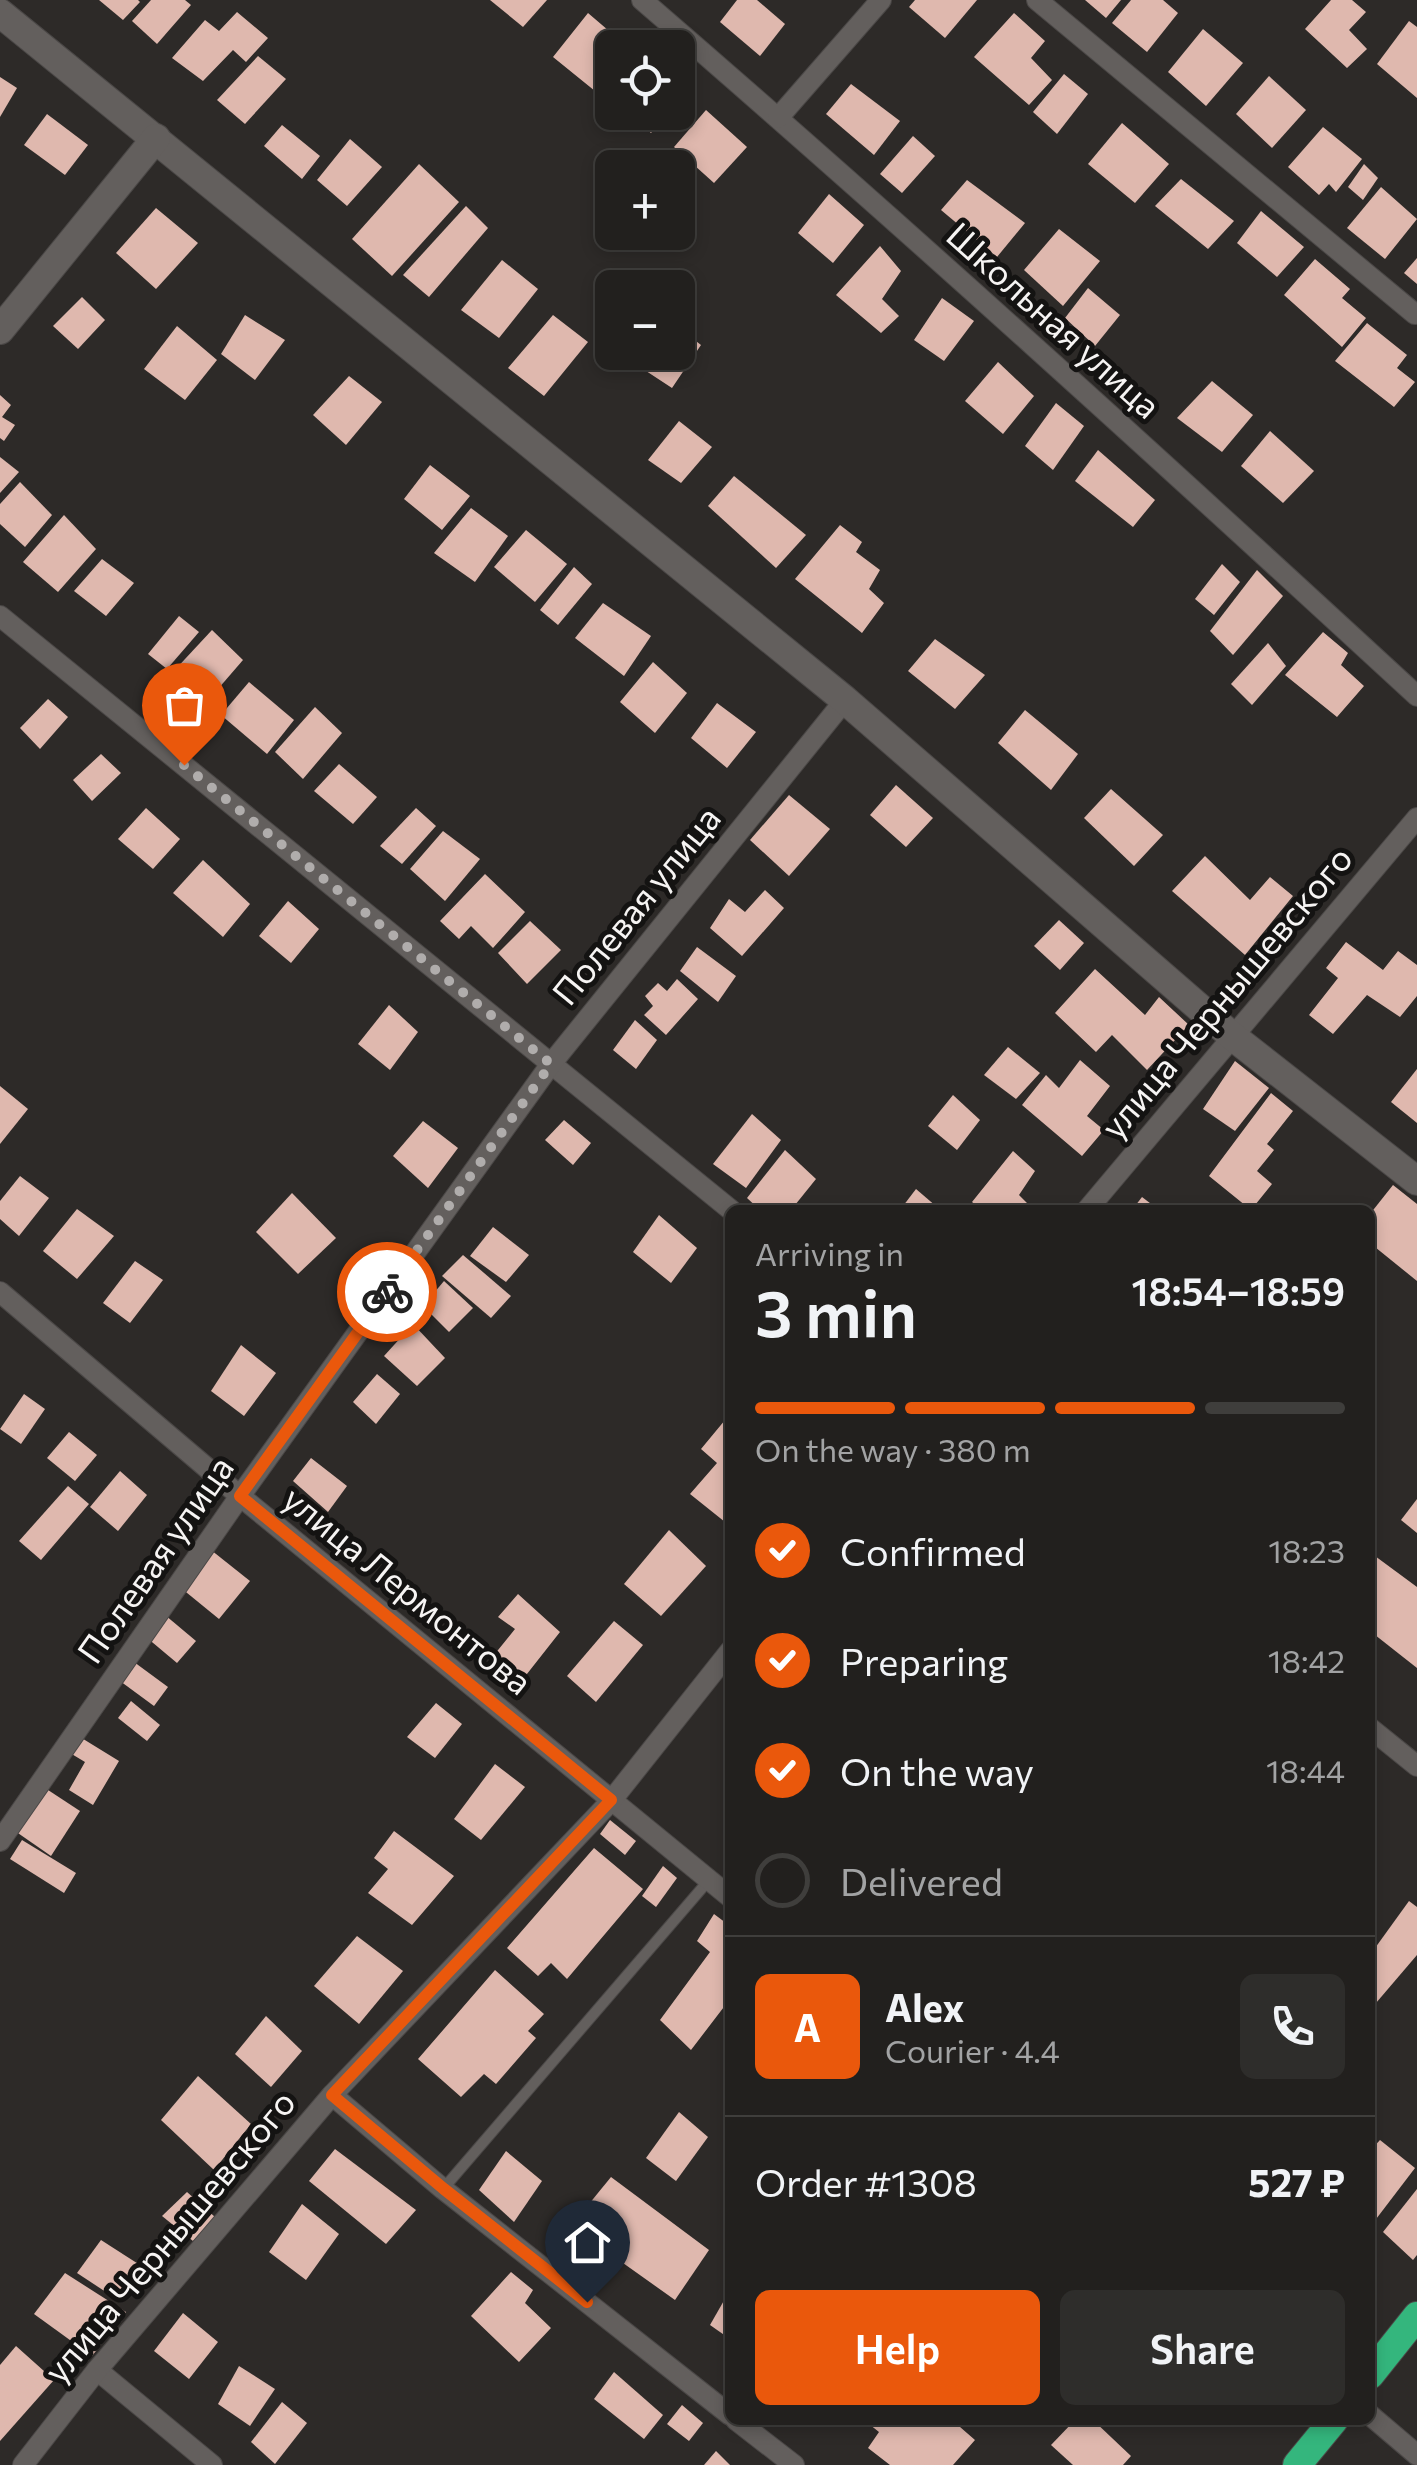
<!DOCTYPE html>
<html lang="en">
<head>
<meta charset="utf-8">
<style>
	:root { --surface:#22201e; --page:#2e2d2b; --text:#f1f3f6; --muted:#a2a3a4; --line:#3f3e3c; --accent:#ea580c }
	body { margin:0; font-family:Commissioner,sans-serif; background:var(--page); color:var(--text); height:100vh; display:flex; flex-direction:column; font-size:38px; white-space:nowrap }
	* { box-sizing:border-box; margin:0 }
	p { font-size:32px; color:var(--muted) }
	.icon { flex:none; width:55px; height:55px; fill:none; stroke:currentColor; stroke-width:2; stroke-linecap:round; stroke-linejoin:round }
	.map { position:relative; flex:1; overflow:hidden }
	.side { position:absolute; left:725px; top:1205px; width:650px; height:1220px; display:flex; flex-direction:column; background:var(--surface); border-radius:15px; box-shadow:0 5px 15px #0003,0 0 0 2px var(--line) }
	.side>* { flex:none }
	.tools { position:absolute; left:595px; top:30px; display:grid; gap:20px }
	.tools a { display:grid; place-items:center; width:100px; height:100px; border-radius:15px; background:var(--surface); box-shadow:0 5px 15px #0003,0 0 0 2px var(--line); font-size:50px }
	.pin { position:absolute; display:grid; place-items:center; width:85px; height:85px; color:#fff; margin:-102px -42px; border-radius:50% 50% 50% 0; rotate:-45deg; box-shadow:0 0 10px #0007 }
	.pin .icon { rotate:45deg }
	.courier { position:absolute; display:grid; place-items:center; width:100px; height:100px; margin:-50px; border:8px solid #ea580c; border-radius:50%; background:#fff; color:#222; box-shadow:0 2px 12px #0007 }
	.overview em { font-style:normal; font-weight:600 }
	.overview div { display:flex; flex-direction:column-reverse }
	.overview { display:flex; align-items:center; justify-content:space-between; height:170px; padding:0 30px }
	h1 { font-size:65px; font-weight:600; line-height:75px }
	.bar { display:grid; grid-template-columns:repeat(4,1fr); gap:15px 10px; align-content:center; height:120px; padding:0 30px }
	.bar i { height:12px; border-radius:8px; background:var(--line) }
	.bar .active { background:var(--accent) }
	.bar p { grid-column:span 4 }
	.line { display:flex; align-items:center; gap:25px; padding:0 30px; border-top:2px solid var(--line) }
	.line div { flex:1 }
	.round { display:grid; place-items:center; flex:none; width:105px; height:105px; border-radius:15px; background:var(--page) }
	ol { padding:0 30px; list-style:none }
	li { display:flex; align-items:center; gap:30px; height:110px }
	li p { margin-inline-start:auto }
	li .icon { padding:10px; border-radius:50%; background:var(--accent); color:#fff; stroke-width:4 }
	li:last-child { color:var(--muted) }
	li i { width:55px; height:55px; border:5px solid var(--line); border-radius:50% }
	.cta { display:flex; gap:20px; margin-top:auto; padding:20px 30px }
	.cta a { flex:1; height:115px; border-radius:15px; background:var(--accent); color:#fff; font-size:40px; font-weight:600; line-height:115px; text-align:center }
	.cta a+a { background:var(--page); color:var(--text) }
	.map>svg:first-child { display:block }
	.building { fill:#dfb8ae }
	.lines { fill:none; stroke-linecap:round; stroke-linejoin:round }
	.service-casing { stroke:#4b4847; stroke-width:12 }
	.minor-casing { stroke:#4b4847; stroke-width:22 }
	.tertiary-casing { stroke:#4b4847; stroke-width:30 }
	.trunk-casing { stroke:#4b4847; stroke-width:30 }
	.service { stroke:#635f5d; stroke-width:10 }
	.minor { stroke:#635f5d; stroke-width:20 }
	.tertiary { stroke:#635f5d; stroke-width:28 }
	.trunk { stroke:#34b67d; stroke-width:28 }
	.done { stroke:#b0adac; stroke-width:10; stroke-dasharray:0 18 }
	.route { stroke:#ea580c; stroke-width:12 }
	.labels { text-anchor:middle; stroke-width:10; stroke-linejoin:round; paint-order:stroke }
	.street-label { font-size:35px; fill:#f6f4f3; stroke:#141312 }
</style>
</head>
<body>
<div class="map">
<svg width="1417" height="2465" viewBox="0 0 1417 2465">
	<rect width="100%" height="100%" fill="#2d2a28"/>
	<g class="building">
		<polygon points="99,0 138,0 140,2 123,20"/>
		<polygon points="151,0 185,0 191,5 157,44 132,21"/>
		<polygon points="490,0 547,0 523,27"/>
		<polygon points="737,0 757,0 785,24 760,56 720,22"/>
		<polygon points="915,0 977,0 945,38 909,7"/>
		<polygon points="1085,0 1121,0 1106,18"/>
		<polygon points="1131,0 1163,0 1178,13 1147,52 1112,23"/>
		<polygon points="1331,0 1352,0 1366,12 1349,30 1367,49 1347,68 1305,29"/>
		<polygon points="237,12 268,38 246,62 233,50 203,81 172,58 205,20 219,31"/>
		<polygon points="588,13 629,48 612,48 611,104 553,57"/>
		<polygon points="1014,13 1045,41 1031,58 1052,80 1029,105 974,57"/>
		<polygon points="1409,21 1417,27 1417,98 1377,64"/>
		<polygon points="1203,29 1243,63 1206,106 1168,72"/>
		<polygon points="258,56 286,79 245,124 217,100"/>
		<polygon points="1064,74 1088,94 1057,134 1033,112"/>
		<polygon points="1269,76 1306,110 1272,148 1236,114"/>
		<polygon points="0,77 17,88 0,117"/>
		<polygon points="678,81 687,91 678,103"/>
		<polygon points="851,84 900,121 874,155 826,114"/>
		<polygon points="706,110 747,147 714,183 674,147"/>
		<polygon points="626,112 669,112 651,133"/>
		<polygon points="47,114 88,145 65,175 24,145"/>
		<polygon points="1122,123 1169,164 1135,203 1088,164"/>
		<polygon points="282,125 320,156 302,179 264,146"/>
		<polygon points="1323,127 1362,159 1336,192 1329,184 1319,195 1288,167"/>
		<polygon points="913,136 935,156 902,193 880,174"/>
		<polygon points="350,139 382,167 347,206 317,180"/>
		<polygon points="419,164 459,202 392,276 352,239"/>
		<polygon points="1364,164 1378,178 1363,200 1348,187"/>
		<polygon points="1181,179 1234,221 1208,249 1155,206"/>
		<polygon points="967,180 1025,223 997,257 941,210"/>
		<polygon points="1381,187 1417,219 1385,259 1347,228"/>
		<polygon points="829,194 864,225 833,263 798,233"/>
		<polygon points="466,206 488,228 429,297 403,275"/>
		<polygon points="156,208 198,243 156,289 116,253"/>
		<polygon points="1261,211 1304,247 1277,277 1237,243"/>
		<polygon points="1059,229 1100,261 1063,306 1024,270"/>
		<polygon points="880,246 901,271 882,299 899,316 881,333 836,295"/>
		<polygon points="1417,258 1417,284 1404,273"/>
		<polygon points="1315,259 1350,289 1342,298 1366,318 1342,347 1284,295"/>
		<polygon points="502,260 538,289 499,338 461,310"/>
		<polygon points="1088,288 1120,315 1095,346 1065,318"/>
		<polygon points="82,297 105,320 78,349 53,326"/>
		<polygon points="942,298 974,321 944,361 914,340"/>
		<polygon points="245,315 285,340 255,380 221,354"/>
		<polygon points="553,315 588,342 544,396 508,368"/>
		<polygon points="1367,323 1407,355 1397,368 1415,382 1394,407 1335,361"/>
		<polygon points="177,326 217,360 185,400 144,369"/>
		<polygon points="678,327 701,345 672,388 643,369 655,352 678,352"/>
		<polygon points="998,362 1034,396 1003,434 965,401"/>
		<polygon points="349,376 382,402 346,445 313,415"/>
		<polygon points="1212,381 1253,415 1222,452 1177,418"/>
		<polygon points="0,395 11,405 2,417 15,425 4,441 0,438"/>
		<polygon points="1056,403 1084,426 1053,470 1025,446"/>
		<polygon points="679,421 712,447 681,483 648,460"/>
		<polygon points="1270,431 1314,471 1283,503 1241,466"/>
		<polygon points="1098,450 1155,500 1133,527 1075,481"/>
		<polygon points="0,457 19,472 0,493"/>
		<polygon points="430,465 470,496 442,530 404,499"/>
		<polygon points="734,476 806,535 776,568 708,506"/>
		<polygon points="20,482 52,515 25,547 0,524 0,504"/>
		<polygon points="471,508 508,536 475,582 434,553"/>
		<polygon points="64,515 96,549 58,592 23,562"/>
		<polygon points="840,525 862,542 856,552 880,570 869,589 884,603 862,633 795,579"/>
		<polygon points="526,530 567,564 535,602 494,567"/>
		<polygon points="102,559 134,583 106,616 74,591"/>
		<polygon points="1222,564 1240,582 1214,615 1195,599"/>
		<polygon points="574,567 592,584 558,625 540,610"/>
		<polygon points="1257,570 1283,596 1233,655 1210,631"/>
		<polygon points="603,603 651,636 624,676 575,638"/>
		<polygon points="179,616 199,632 167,669 148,654"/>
		<polygon points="212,630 243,660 205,704 172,673"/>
		<polygon points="1323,632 1348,653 1341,665 1364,686 1337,717 1285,675"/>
		<polygon points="935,639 985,675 955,709 908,671"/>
		<polygon points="1268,643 1286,666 1252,705 1231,684"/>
		<polygon points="653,662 687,693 655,733 620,702"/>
		<polygon points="249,682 294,720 267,754 221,715"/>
		<polygon points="48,699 68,717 40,749 20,728"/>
		<polygon points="717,703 756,732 727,768 691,738"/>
		<polygon points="315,707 342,733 303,779 275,752"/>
		<polygon points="1025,710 1078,754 1051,790 998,743"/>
		<polygon points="101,754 121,773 92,801 73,780"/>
		<polygon points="339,764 377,797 353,824 314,791"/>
		<polygon points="896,785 933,818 906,847 870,815"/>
		<polygon points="1111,789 1163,835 1134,866 1084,818"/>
		<polygon points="789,795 830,829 789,876 750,840"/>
		<polygon points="146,808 180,839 153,869 118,839"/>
		<polygon points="416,808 436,826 402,864 380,846"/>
		<polygon points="443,831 480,859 445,901 410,869"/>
		<polygon points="1205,856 1250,900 1270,877 1293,896 1245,955 1172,891"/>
		<polygon points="203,860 250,904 223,937 173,893"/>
		<polygon points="485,874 525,912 493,948 471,926 459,939 440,921"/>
		<polygon points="765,890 784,908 742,956 710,928 729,899 745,912"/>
		<polygon points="288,901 319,929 291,963 259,936"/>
		<polygon points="1059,920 1084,943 1060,970 1034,946"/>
		<polygon points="530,921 561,950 527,984 498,953"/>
		<polygon points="1346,942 1383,970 1398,951 1417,965 1417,996 1400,1017 1367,995 1333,1034 1309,1015 1338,978 1326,968"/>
		<polygon points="697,947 736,976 718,1002 680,971"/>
		<polygon points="1095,969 1145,1015 1159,997 1189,1025 1147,1070 1112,1035 1096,1052 1055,1013"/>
		<polygon points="677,979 698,999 666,1035 644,1015 653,1006 645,996 658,983 667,991"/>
		<polygon points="389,1005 418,1032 390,1070 358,1044"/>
		<polygon points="635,1020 657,1040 636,1069 613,1050"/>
		<polygon points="1008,1047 1040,1073 1016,1099 984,1075"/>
		<polygon points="1080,1060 1110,1086 1087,1116 1104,1130 1082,1156 1022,1105 1046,1075 1059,1088"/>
		<polygon points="1235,1061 1269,1088 1235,1131 1203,1109"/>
		<polygon points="1417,1069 1417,1123 1391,1102"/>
		<polygon points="0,1086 28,1109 0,1144"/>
		<polygon points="1271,1093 1293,1111 1267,1144 1274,1150 1257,1171 1272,1184 1251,1210 1209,1176"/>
		<polygon points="953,1095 980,1120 957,1150 928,1126"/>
		<polygon points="752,1114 781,1140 746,1188 713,1164"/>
		<polygon points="564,1120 591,1143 573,1165 545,1140"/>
		<polygon points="423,1121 458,1148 428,1188 393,1156"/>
		<polygon points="785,1150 816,1179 791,1210 760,1210 747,1198"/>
		<polygon points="1013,1151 1035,1171 1019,1195 1034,1210 982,1210 972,1202"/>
		<polygon points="20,1176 49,1198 19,1236 0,1219 0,1201"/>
		<polygon points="1393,1185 1417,1204 1417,1281 1370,1243 1370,1214"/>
		<polygon points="916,1189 937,1207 934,1210 900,1210"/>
		<polygon points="292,1193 336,1238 298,1274 256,1232"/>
		<polygon points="1142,1197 1159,1210 1132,1210"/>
		<polygon points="77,1209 114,1236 77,1279 43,1251"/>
		<polygon points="659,1215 697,1248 671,1283 633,1252"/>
		<polygon points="493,1227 529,1255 506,1282 470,1256"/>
		<polygon points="463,1255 511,1296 491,1318 442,1276"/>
		<polygon points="135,1261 163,1280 130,1323 103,1303"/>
		<polygon points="444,1281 473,1308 449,1332 423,1306"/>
		<polygon points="413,1324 445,1358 417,1386 384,1356"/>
		<polygon points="241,1345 276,1373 244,1416 211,1391"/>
		<polygon points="377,1374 400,1394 376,1424 353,1402"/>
		<polygon points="24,1394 45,1409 21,1444 0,1429"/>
		<polygon points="730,1414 730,1526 690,1494 717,1463 701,1449"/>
		<polygon points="69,1432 97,1455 75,1481 47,1458"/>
		<polygon points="311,1458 347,1486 328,1512 293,1481"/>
		<polygon points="120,1471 147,1495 118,1531 90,1507"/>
		<polygon points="68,1486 89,1504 41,1560 19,1541"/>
		<polygon points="1417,1499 1417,1533 1401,1520"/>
		<polygon points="669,1530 706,1566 661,1616 624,1584"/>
		<polygon points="211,1550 250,1581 219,1619 181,1588"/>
		<polygon points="1375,1556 1417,1587 1417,1668 1370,1631 1370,1562"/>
		<polygon points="518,1594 560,1632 523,1679 494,1655 515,1629 498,1617"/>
		<polygon points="165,1615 196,1641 177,1663 146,1637"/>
		<polygon points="614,1621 643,1645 596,1702 567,1676"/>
		<polygon points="134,1662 168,1687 154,1706 120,1681"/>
		<polygon points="131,1701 160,1725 147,1741 118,1718"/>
		<polygon points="436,1703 462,1724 435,1758 407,1737"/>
		<polygon points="80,1737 119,1761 93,1805 69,1790 85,1762 70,1753"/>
		<polygon points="495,1764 525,1787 481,1840 454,1819"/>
		<polygon points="45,1788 80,1811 51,1856 15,1831"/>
		<polygon points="610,1820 636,1841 625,1855 600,1834"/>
		<polygon points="394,1831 454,1876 412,1925 368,1893 388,1869 374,1858"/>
		<polygon points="22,1840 76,1873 64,1893 10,1859"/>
		<polygon points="594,1848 643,1889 567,1979 551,1963 538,1976 507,1948"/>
		<polygon points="663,1866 677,1878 656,1907 642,1896"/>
		<polygon points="1409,1901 1417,1907 1417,1955 1376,2003 1370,1997 1370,1955"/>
		<polygon points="714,1914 730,1926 730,1999 691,2050 660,2020 710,1952 697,1941"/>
		<polygon points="357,1936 403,1971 359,2024 314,1986"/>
		<polygon points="495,1970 544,2014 528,2031 536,2038 496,2084 484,2074 461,2097 418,2059"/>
		<polygon points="266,2016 302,2051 271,2087 235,2054"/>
		<polygon points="198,2076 251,2124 214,2170 161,2120"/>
		<polygon points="679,2112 708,2137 676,2181 646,2158"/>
		<polygon points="1380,2140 1415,2168 1370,2227 1370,2151"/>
		<polygon points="335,2149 416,2210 386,2244 309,2181"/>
		<polygon points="506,2151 542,2181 514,2222 479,2190"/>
		<polygon points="611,2177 709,2250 675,2300 571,2226"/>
		<polygon points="1417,2189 1417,2255 1413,2260 1383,2232"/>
		<polygon points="187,2192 215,2217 193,2241 162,2216"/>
		<polygon points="302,2204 339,2234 306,2280 269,2252"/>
		<polygon points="101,2240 143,2267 115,2298 77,2273"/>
		<polygon points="511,2272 533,2290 525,2303 551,2328 519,2362 471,2316"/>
		<polygon points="65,2273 126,2312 92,2356 34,2314"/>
		<polygon points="730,2290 730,2339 710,2325"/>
		<polygon points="183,2313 218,2342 189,2379 154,2351"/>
		<polygon points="16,2346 54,2380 0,2441 0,2365"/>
		<polygon points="239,2366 275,2389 250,2426 218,2404"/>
		<polygon points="614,2372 663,2415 644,2439 594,2399"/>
		<polygon points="282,2402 307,2423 275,2464 251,2442"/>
		<polygon points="682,2405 703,2423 689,2441 667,2424"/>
		<polygon points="864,2420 952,2420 975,2440 953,2465 890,2465 868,2448 879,2432"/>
		<polygon points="1075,2420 1093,2420 1131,2456 1123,2465 1073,2465 1051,2445"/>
		<polygon points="716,2451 730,2465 704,2465"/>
	</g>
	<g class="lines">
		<g class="service-casing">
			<polyline id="service" points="443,2189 709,1880"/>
		</g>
		<g class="minor-casing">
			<g id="minor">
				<path d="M642,0C905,227 1162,461 1417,696"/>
				<polyline points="1037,0 1415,314"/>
				<polyline points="778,118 881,0"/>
				<polyline points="0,616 731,1210"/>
				<polyline points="1087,1210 1417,818"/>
				<polyline points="0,1292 240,1496 730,1897"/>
				<polyline points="1370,1728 1417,1766"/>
				<polyline points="0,1841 240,1496 551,1064 845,700"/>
				<polyline points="332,2095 443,2189 730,2415"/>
				<polyline points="97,2370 212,2465"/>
				<polyline points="1370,2415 1417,2455"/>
				<polyline points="736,2420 794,2465"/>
				<polyline points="23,2465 97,2370 332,2095 611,1801 730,1651"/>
			</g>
		</g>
		<g class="tertiary-casing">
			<g id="tertiary">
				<polyline points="0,13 845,700 1232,1036 1417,1181"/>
				<polyline points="0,330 156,138"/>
			</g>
		</g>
		<g class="trunk-casing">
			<g id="trunk">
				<polyline points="1370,2375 1417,2316"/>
				<polyline points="1297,2465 1334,2420"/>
			</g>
		</g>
		<use href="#service" class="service"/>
		<use href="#minor" class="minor"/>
		<use href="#tertiary" class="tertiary"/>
		<use href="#trunk" class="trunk"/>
	</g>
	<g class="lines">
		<polyline class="done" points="184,765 551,1064 387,1292"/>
		<polyline class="route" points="387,1292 240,1496 611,1800 332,2095 444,2189 587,2302"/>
	</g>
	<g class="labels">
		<g class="street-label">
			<text transform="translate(1053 321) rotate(42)" y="12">Школьная улица</text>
			<text transform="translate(637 906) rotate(-51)" y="12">Полевая улица</text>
			<text transform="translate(1227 993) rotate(-50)" y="12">улица Чернышевского</text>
			<text transform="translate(156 1560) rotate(-55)" y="12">Полевая улица</text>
			<text transform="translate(407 1591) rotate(39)" y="12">улица Лермонтова</text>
			<text transform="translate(170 2237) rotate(-50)" y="12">улица Чернышевского</text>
		</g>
	</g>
</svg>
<div class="tools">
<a><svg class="icon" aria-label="locate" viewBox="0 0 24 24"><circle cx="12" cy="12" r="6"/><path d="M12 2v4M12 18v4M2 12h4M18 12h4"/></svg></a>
<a>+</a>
<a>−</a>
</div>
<div class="pin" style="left:184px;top:765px;background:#ea580c"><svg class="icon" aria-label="bag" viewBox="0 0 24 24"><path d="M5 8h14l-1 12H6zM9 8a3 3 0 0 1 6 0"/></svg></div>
<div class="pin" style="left:587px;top:2302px;background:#1f2937"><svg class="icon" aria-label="home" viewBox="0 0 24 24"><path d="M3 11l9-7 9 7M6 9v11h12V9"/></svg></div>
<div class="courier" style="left:387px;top:1292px"><svg class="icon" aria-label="bike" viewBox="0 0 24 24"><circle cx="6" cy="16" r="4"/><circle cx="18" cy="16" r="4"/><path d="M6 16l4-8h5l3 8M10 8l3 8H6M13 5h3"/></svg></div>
<section class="side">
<div class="overview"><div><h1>3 min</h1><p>Arriving in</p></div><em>18:54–18:59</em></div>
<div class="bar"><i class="active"></i><i class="active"></i><i class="active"></i><i></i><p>On the way · 380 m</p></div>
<ol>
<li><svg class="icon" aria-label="check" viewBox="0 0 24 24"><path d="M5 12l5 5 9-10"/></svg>Confirmed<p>18:23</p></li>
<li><svg class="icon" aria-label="check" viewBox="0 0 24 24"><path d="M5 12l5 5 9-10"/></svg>Preparing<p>18:42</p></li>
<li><svg class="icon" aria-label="check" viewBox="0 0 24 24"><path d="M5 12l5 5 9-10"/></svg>On the way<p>18:44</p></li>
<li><i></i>Delivered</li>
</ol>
<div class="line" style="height:180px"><b class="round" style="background:var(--accent);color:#fff">A</b><div><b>Alex</b><p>Courier · 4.4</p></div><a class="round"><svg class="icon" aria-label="phone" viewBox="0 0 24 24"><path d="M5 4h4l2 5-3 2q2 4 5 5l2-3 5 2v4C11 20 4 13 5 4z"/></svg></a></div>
<div class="line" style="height:130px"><div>Order #1308</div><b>527 ₽</b></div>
<div class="cta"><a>Help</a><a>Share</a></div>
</section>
</div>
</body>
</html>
